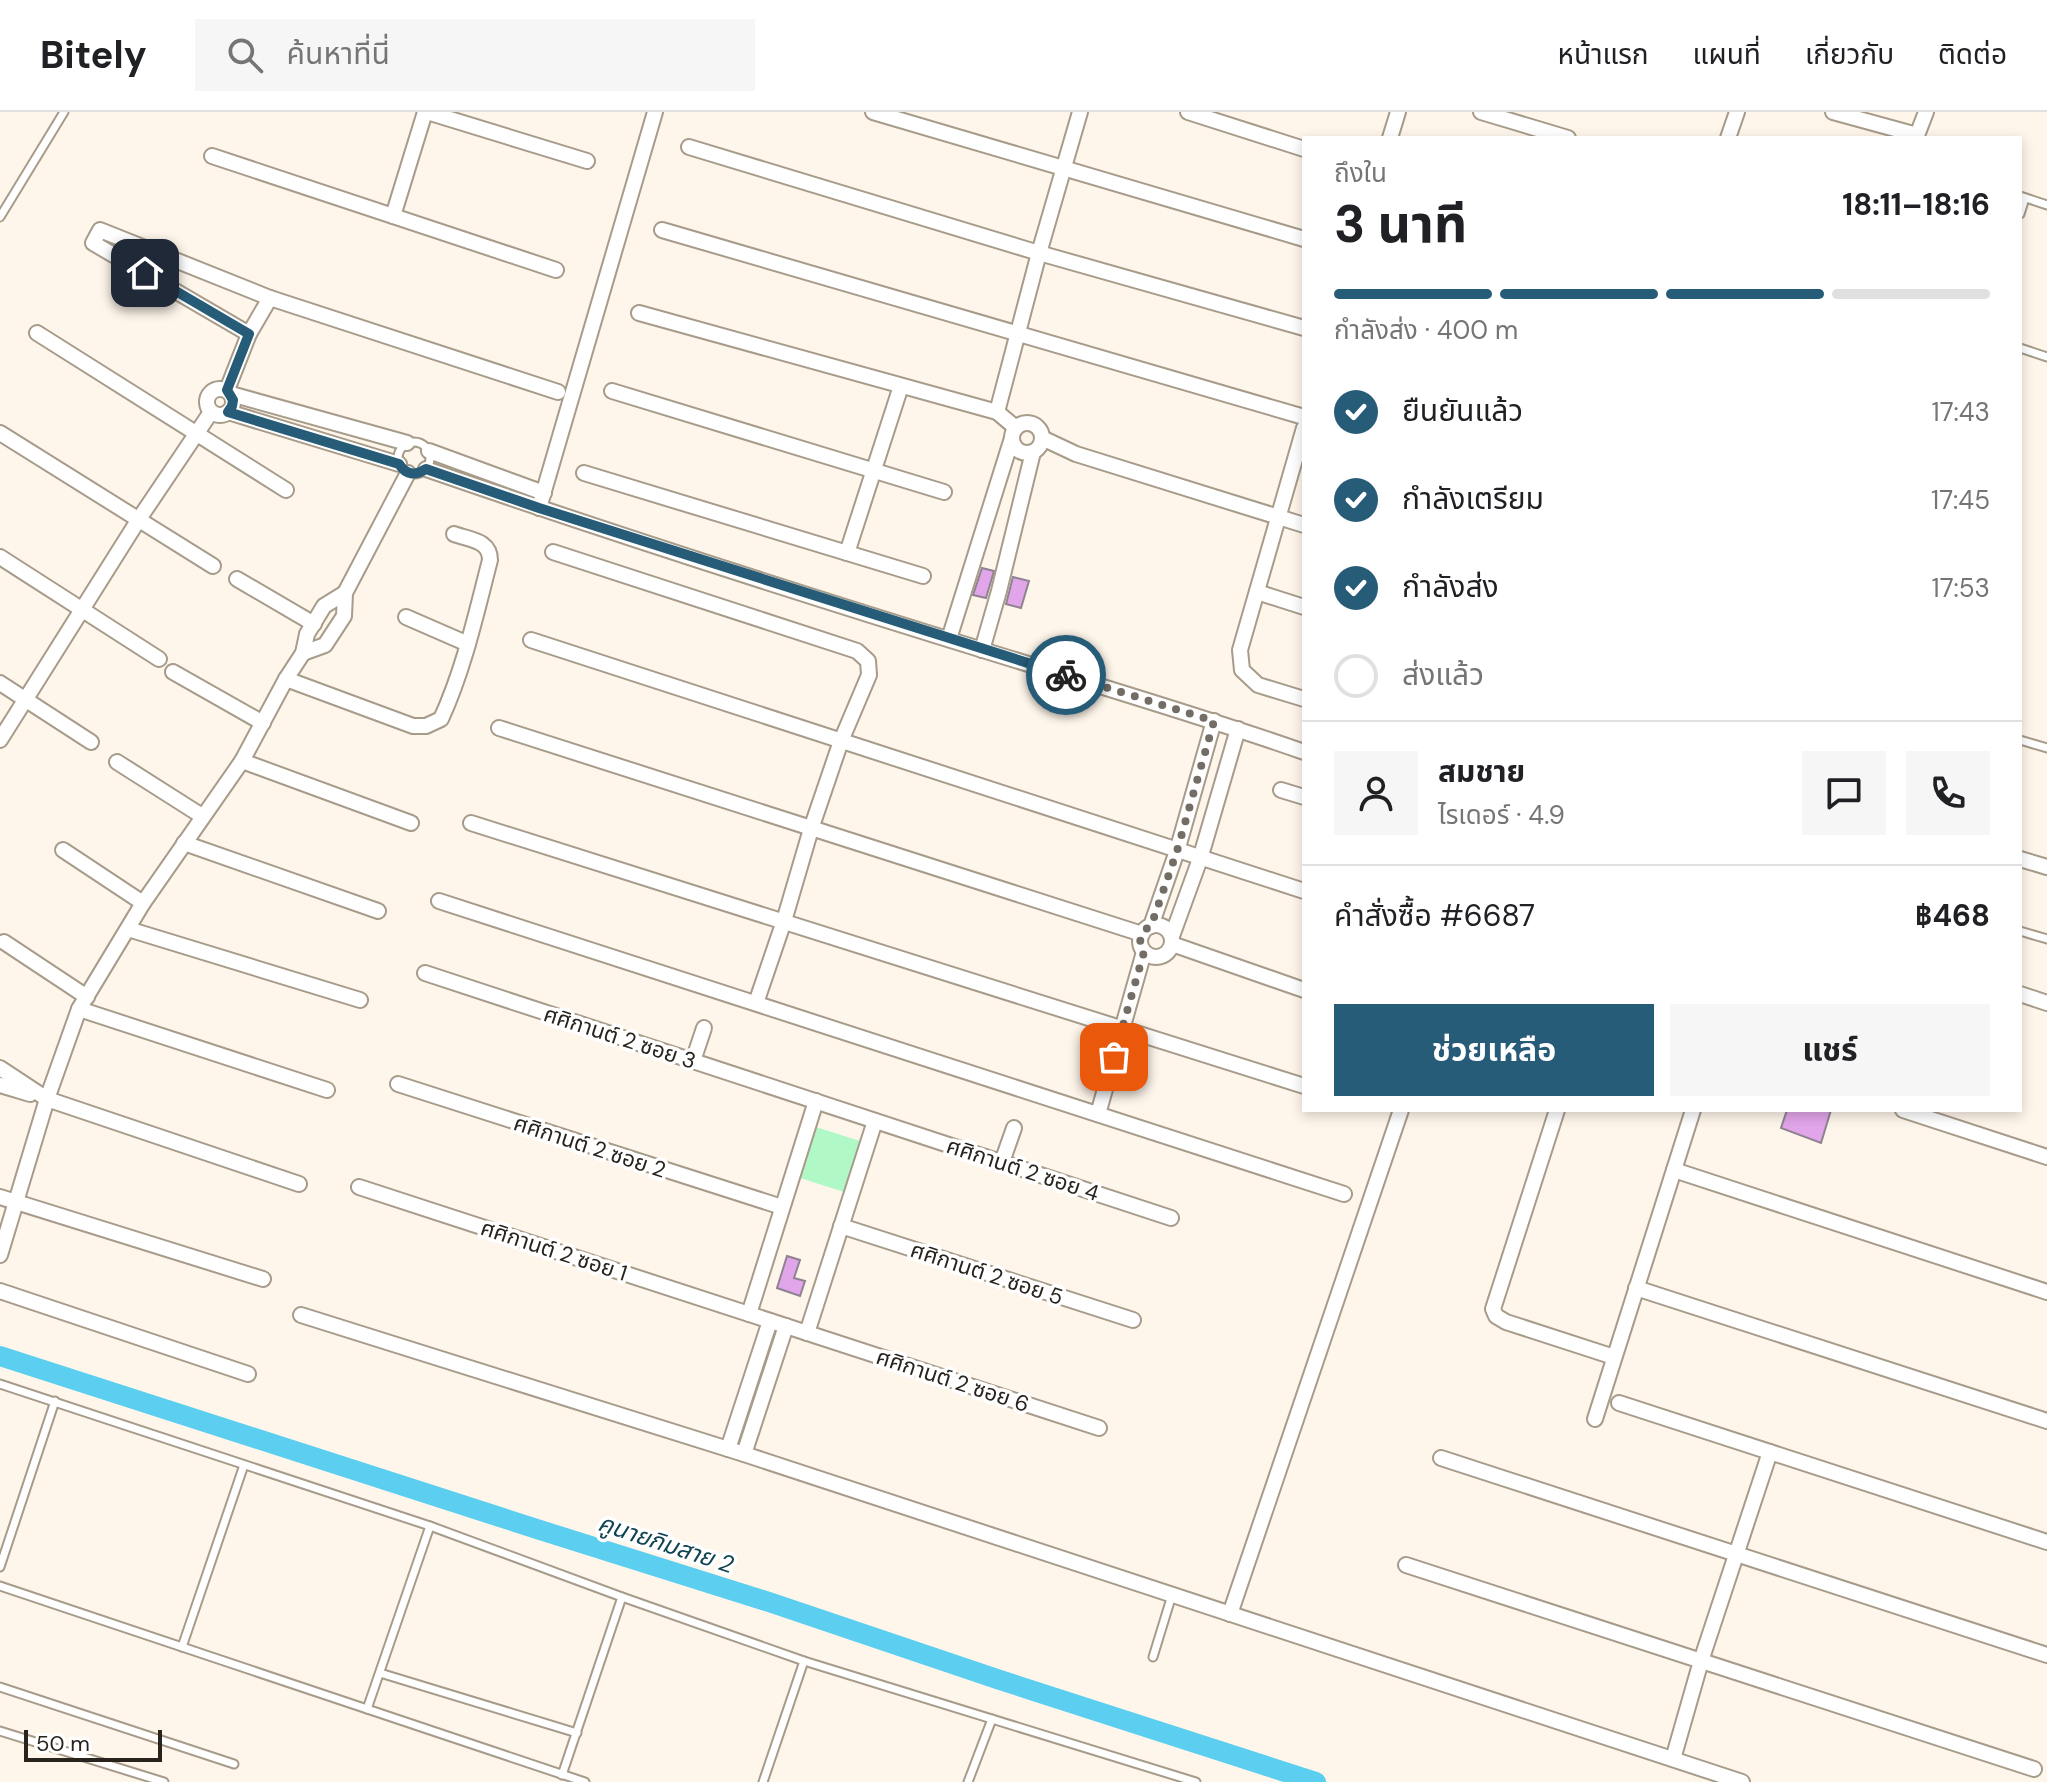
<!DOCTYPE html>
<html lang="th">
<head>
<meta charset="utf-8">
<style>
	:root { --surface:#fff; --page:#f6f6f6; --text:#202124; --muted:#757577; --line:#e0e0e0; --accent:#275c78 }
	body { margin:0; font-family:"DM Sans","Noto Sans Thai",sans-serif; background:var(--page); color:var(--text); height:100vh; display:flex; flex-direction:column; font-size:30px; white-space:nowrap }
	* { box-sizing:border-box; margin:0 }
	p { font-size:26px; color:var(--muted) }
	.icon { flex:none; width:44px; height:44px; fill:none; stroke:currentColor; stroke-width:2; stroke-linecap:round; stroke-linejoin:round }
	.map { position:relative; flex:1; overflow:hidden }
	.side { position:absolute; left:1302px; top:24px; width:720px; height:976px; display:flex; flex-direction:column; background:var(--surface); border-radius:0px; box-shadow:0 4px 12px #0003 }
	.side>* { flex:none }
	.scale { position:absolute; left:24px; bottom:20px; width:138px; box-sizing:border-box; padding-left:8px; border:4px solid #28231d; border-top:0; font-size:22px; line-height:28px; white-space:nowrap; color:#28231d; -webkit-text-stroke:6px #fff; paint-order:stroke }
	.pin { position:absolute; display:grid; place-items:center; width:68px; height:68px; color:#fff; margin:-34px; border-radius:16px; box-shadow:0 4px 12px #0006 }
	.courier { position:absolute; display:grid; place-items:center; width:80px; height:80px; margin:-40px; border:6px solid #275c78; border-radius:50%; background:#fff; color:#222; box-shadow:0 2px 10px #0007 }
	.headline em { font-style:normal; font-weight:700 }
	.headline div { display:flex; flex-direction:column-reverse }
	.headline { display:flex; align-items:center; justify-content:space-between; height:136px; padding:0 32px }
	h1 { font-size:52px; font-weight:700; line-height:60px }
	.bar { display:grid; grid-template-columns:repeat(4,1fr); gap:12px 8px; align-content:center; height:96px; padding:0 32px }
	.bar i { height:10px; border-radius:6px; background:var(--line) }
	.bar .selected { background:var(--accent) }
	.bar p { grid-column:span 4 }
	.line { display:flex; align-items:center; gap:20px; padding:0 32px; border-top:2px solid var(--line) }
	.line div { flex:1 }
	.round { display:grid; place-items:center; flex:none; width:84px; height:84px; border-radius:0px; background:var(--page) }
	ol { padding:0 32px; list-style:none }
	li { display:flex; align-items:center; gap:24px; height:88px }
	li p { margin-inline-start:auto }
	li .icon { padding:8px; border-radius:50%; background:var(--accent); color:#fff; stroke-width:4 }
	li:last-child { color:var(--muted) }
	li i { width:44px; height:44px; border:4px solid var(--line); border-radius:50% }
	.primary-button { display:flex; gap:16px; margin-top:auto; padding:16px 32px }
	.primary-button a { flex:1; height:92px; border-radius:0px; background:var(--accent); color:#fff; font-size:32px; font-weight:700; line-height:92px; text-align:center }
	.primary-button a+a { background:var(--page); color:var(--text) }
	header { display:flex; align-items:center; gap:48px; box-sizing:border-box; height:112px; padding:0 40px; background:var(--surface); border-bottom:2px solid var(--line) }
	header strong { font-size:38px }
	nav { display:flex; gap:44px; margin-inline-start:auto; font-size:28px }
	.search { width:560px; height:72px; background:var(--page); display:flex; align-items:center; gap:20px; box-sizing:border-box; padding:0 28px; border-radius:0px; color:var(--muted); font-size:30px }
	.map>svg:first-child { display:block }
	.green { fill:#b0f9c7 }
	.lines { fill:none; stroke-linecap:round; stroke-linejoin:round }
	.canal { stroke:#5ccff0; stroke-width:20 }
	.building { fill:#e1a5e9; stroke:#8f8291; stroke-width:2 }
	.service-casing { stroke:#a79b8a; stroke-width:11 }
	.minor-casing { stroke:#a79b8a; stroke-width:18 }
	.service { stroke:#fff; stroke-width:7 }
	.minor { stroke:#fff; stroke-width:14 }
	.done { stroke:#736d65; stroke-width:8; stroke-dasharray:0 14.4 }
	.route { stroke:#275c78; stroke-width:10 }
	.labels { text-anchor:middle; stroke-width:7; stroke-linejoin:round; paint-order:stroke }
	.street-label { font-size:22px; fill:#28231d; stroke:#fff }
	.water-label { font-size:24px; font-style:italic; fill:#114452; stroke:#fff }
</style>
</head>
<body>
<header>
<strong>Bitely</strong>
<div class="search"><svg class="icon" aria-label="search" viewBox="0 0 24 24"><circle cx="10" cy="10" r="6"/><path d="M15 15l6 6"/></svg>ค้นหาที่นี่</div>
<nav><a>หน้าแรก</a><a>แผนที่</a><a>เกี่ยวกับ</a><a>ติดต่อ</a></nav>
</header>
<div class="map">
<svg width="2047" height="1670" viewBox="0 0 2047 1670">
	<rect width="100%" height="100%" fill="#fff6eb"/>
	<polygon class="green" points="816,1015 860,1029 844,1080 800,1066"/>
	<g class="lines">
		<polyline class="canal" points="0,1244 540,1418 769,1490 997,1567 1316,1670"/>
	</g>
	<g class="building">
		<polygon points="982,456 994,459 986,486 973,483"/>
		<polygon points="1013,465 1029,469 1021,496 1006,492"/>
		<polygon points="1787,998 1831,998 1821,1031 1781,1016"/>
		<polygon points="787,1144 800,1148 794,1166 805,1169 800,1184 777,1176"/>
	</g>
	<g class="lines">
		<g class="service-casing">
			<g id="service">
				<polyline points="2020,84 2047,93"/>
				<polyline points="2020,102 2025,86"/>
				<polyline points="0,105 64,0"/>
				<polyline points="2020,236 2047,245"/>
				<circle cx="414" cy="346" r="16"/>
				<polyline points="2020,628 2047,636"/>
				<polyline points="2020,819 2047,827"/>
				<polyline points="0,1272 430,1414 622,1485 804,1549 1196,1670"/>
				<polyline points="0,1455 55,1289"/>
				<polyline points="0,1474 585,1670"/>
				<polyline points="182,1535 244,1353"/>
				<polyline points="1153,1545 1172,1483"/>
				<polyline points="380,1561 577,1621"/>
				<polyline points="0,1575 234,1652"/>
				<polyline points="367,1597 430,1414"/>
				<polyline points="0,1619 164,1670"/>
				<polyline points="562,1663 622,1485"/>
				<polyline points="763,1670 804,1549"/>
				<polyline points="968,1670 992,1607"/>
			</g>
		</g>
		<g class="minor-casing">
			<g id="minor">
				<polyline points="427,0 587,49"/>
				<polyline points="873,0 1304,127"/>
				<polyline points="1188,0 1304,37"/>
				<polyline points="1481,0 1568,26"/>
				<polyline points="1833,0 1917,23"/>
				<polyline points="1390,26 1398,0"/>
				<polyline points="1728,26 1737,0"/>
				<polyline points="1916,26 1926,0"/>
				<polyline points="689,35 1039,141 1304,216"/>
				<polyline points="212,44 556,158"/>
				<polyline points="393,104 425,0"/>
				<polyline points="662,118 1304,305"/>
				<polyline points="639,201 997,300 1016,316"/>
				<polyline points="37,221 286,378"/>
				<polyline points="249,222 93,131 100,118 270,186 558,280"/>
				<circle cx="220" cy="290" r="13"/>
				<polyline points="227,278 249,222 270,186"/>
				<polyline points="612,279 944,380"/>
				<polyline points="231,282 407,331"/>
				<polyline points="228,300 399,352"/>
				<polyline points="997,300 1039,141 1080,0"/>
				<circle cx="1027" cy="326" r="15"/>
				<polyline points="1304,316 1240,538 1242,558 1258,573 1304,587"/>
				<polyline points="0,321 213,454"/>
				<polyline points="1042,326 1076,342 1304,413"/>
				<polyline points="429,339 544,381"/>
				<path d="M426,357C611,421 798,481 986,539C1092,572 1199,603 1304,640"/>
				<polyline points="584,361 923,464"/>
				<polyline points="539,396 655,0"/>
				<polyline points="553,440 857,539 868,549 869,563 841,629 811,717 784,809 756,891"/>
				<polyline points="847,441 901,274"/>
				<polyline points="0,445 159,547"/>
				<polyline points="237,467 314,512"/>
				<polyline points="1257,480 1304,495"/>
				<polyline points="406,505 468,532"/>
				<polyline points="949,527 1012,326"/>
				<polyline points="531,528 1304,779"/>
				<polyline points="982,538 999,479 1033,340"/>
				<polyline points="303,541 325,533 344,504 345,481 408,361"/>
				<polyline points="173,560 263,611"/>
				<path d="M286,567L413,614H426L441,607C464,557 476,502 490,448C490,428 470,428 454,422"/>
				<polyline points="0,571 91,630"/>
				<polyline points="499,616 1142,822"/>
				<polyline points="0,628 139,407 211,300"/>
				<polyline points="242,649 411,711"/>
				<polyline points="117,650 202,704"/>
				<polyline points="1281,678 1304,685"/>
				<polyline points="471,711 1304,974"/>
				<polyline points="184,731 378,799"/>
				<polyline points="63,738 143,791"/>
				<polyline points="2020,747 2047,755"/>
				<polyline points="439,789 1344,1082"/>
				<circle cx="1156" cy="829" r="16"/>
				<polyline points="1151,814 1177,739 1214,609"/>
				<polyline points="128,817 360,888"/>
				<polyline points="1172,824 1200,747 1238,617"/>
				<polyline points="4,830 87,885"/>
				<polyline points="1172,832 1304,878"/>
				<polyline points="425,861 1171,1106"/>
				<polyline points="2020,882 2047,891"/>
				<polyline points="79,897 327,978"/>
				<polyline points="693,949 704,916"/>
				<polyline points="0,956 47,987 299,1072"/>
				<polyline points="398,972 782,1095"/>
				<polyline points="0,973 30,982"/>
				<polyline points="1557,998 1493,1197 1496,1204 1506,1210 1614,1245"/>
				<polyline points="1903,998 2047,1045"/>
				<polyline points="1098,1002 1144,840"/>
				<polyline points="1002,1050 1014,1016"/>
				<polyline points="1674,1058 2047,1180"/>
				<polyline points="359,1075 1099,1316"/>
				<polyline points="0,1085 263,1167"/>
				<polyline points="841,1114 1133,1208"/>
				<polyline points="0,1143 47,987 79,897 143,791 242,649 286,567 303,541 307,522 324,494 345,481"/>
				<polyline points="1636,1176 2047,1309"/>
				<polyline points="0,1179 248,1262"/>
				<polyline points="749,1202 816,989"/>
				<polyline points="301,1203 744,1342 1742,1670"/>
				<polyline points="807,1221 875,1009"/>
				<polyline points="1619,1291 2047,1430"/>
				<polyline points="1595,1307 1693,998"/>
				<polyline points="728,1337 770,1209"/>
				<polyline points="744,1342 786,1214"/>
				<polyline points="1441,1346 2047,1543"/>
				<polyline points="1406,1453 2034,1657"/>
				<polyline points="1230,1502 1401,998"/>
				<polyline points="1673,1647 1701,1549 1770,1340"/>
			</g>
		</g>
		<use href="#service" class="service"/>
		<use href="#minor" class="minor"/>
	</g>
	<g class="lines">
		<polyline class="done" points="1066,563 1214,609 1177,739 1151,814 1146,817 1140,828 1144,840 1114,945"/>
		<path class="route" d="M145,161L249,222L227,278L233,288L232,294L228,300L399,352C406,363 415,364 426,357L539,396L1066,563"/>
	</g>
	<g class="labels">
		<g class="street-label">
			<text transform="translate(620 925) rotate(18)" y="8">ศศิกานต์ 2 ซอย 3</text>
			<text transform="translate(590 1034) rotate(18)" y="8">ศศิกานต์ 2 ซอย 2</text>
			<text transform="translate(1023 1057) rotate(18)" y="8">ศศิกานต์ 2 ซอย 4</text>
			<text transform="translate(554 1138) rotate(18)" y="8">ศศิกานต์ 2 ซอย 1</text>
			<text transform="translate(987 1161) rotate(18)" y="8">ศศิกานต์ 2 ซอย 5</text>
			<text transform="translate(953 1268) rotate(18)" y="8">ศศิกานต์ 2 ซอย 6</text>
		</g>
		<g class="water-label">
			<text transform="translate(666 1432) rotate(18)" y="8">คูนายกิมสาย 2</text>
		</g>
	</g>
</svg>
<div class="scale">50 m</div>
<div class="pin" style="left:1114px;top:945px;background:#ea580c"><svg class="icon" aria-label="bag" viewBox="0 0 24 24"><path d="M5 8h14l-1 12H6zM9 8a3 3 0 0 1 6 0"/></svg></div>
<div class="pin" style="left:145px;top:161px;background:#1f2937"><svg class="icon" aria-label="home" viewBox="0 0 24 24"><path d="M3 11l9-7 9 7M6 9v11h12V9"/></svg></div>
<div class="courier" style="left:1066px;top:563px"><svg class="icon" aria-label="bike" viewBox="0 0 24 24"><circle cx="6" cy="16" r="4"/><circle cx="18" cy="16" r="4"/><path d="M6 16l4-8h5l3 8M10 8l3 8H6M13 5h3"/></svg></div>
<section class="side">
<div class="headline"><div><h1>3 นาที</h1><p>ถึงใน</p></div><em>18:11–18:16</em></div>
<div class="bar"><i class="selected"></i><i class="selected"></i><i class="selected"></i><i></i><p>กำลังส่ง · 400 m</p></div>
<ol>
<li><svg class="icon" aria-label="check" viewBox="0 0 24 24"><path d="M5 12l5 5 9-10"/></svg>ยืนยันแล้ว<p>17:43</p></li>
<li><svg class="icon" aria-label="check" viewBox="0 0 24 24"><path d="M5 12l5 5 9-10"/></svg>กำลังเตรียม<p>17:45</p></li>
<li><svg class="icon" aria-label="check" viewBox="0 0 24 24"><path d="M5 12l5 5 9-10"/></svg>กำลังส่ง<p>17:53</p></li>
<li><i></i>ส่งแล้ว</li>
</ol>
<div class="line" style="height:144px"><a class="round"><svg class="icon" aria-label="person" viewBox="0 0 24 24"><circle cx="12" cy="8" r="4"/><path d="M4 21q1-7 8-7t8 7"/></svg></a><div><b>สมชาย</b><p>ไรเดอร์ · 4.9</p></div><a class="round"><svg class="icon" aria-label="chat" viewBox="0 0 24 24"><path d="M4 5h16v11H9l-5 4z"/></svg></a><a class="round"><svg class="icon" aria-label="phone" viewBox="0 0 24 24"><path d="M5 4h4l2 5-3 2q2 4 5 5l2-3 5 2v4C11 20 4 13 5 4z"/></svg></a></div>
<div class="line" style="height:104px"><div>คำสั่งซื้อ #6687</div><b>฿468</b></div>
<div class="primary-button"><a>ช่วยเหลือ</a><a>แชร์</a></div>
</section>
</div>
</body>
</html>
